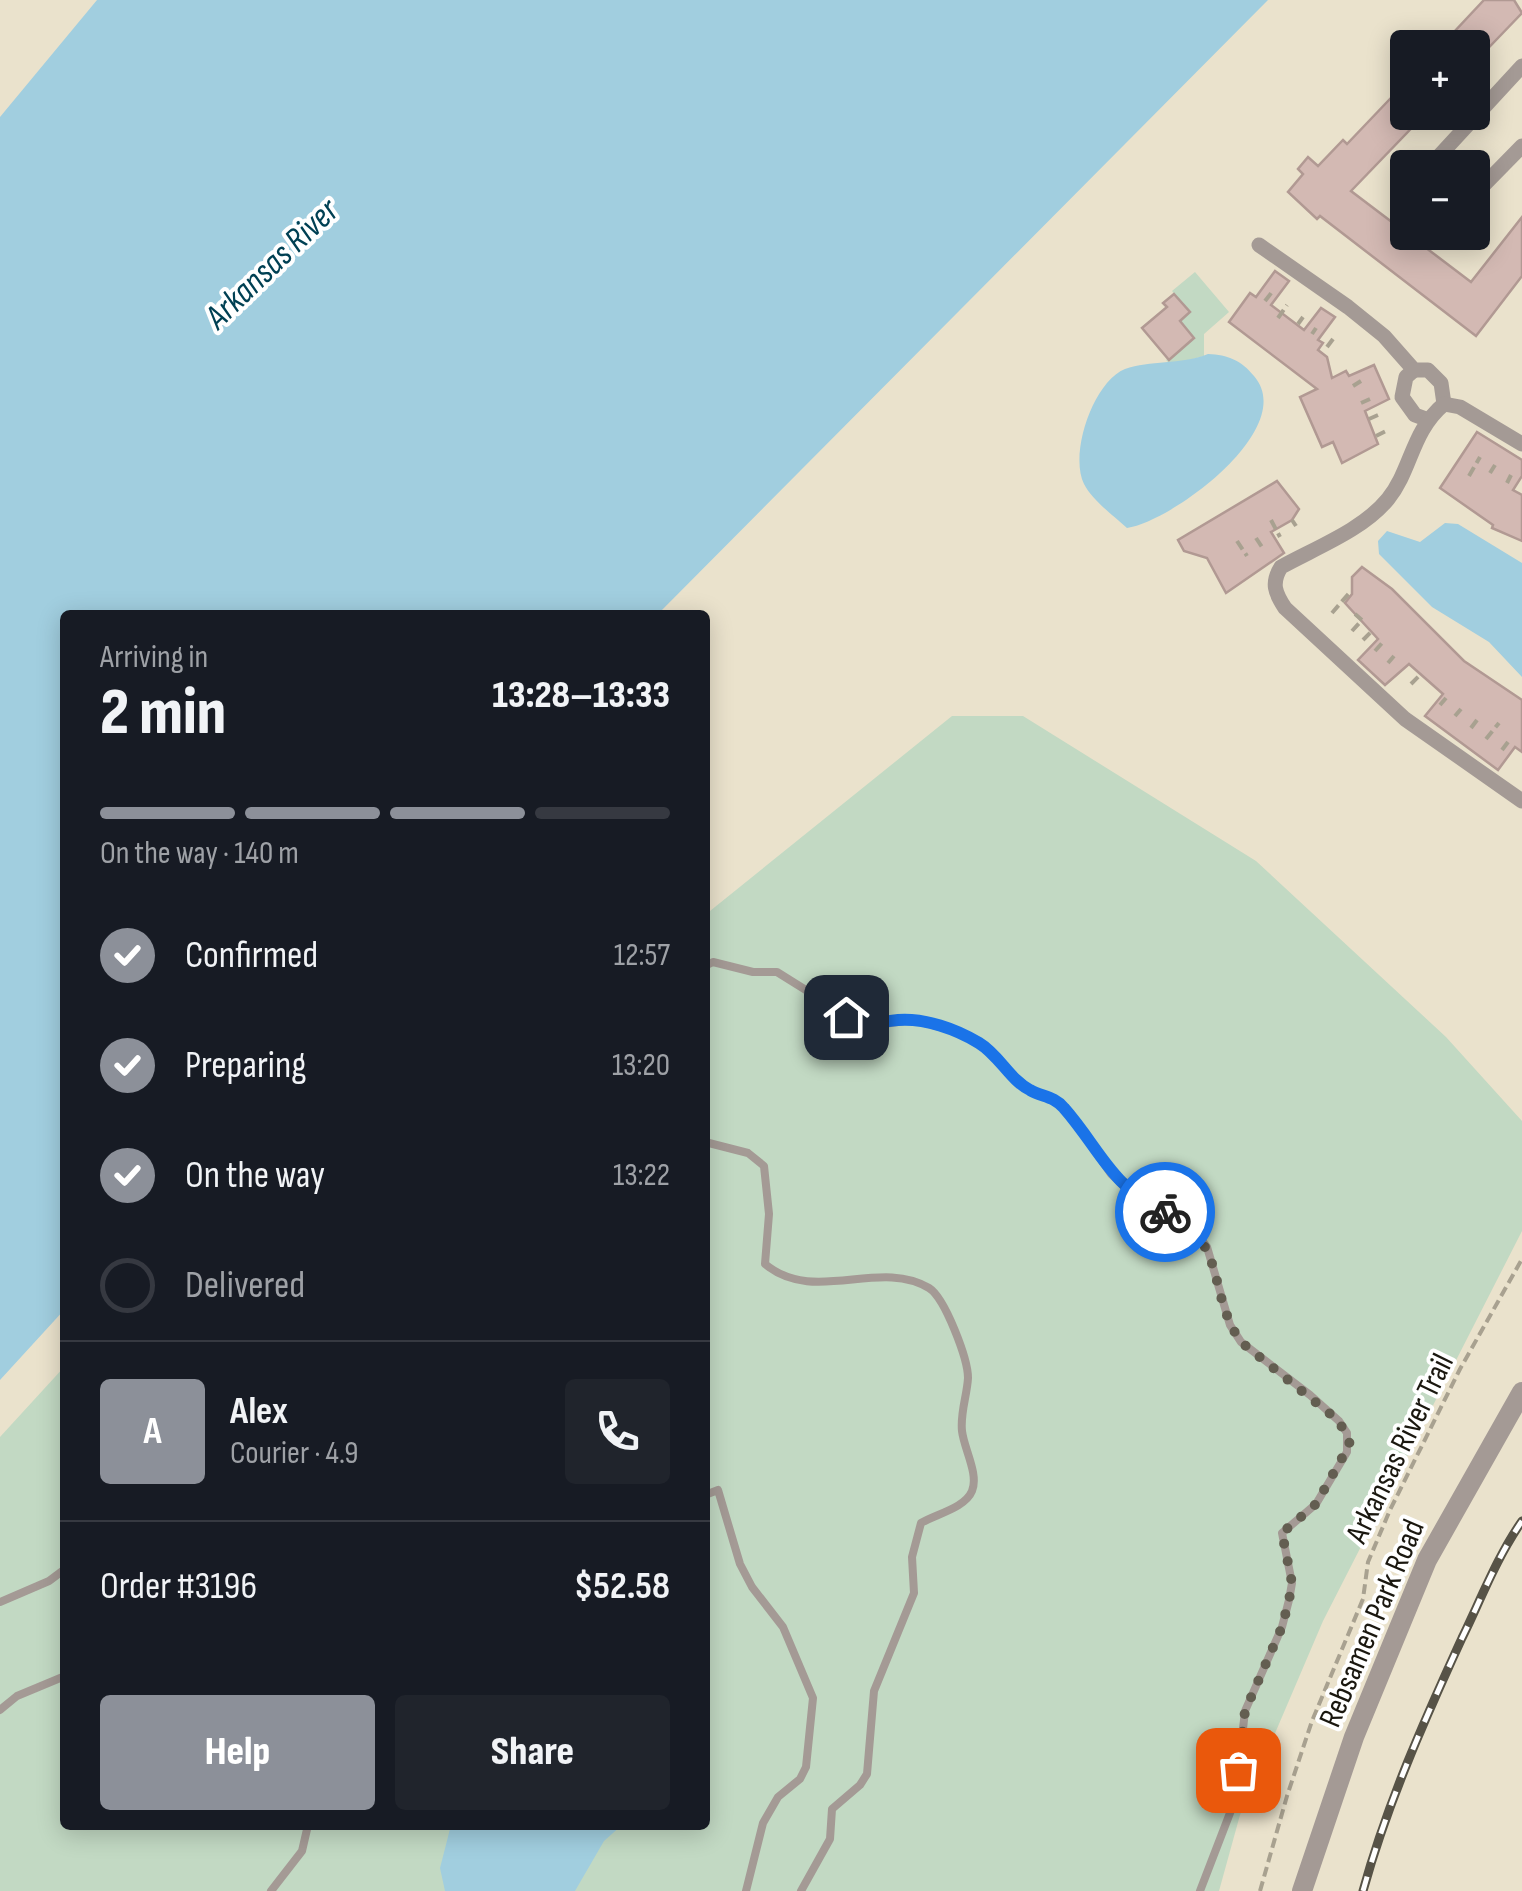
<!DOCTYPE html>
<html lang="en">
<head>
<meta charset="utf-8">
<style>
	:root { --surface:#171b24; --page:#20242c; --text:#f1f3f6; --muted:#9ea1a6; --line:#363941; --accent:#8c9099 }
	body { margin:0; font-family:"Sofia Sans Condensed",sans-serif; background:var(--page); color:var(--text); height:100vh; display:flex; flex-direction:column; font-size:38px; white-space:nowrap }
	* { box-sizing:border-box; margin:0 }
	p { font-size:32px; color:var(--muted) }
	.icon { flex:none; width:55px; height:55px; fill:none; stroke:currentColor; stroke-width:2; stroke-linecap:round; stroke-linejoin:round }
	.map { position:relative; flex:1; overflow:hidden }
	.sheet { position:absolute; left:60px; top:610px; width:650px; height:1220px; display:flex; flex-direction:column; background:var(--surface); border-radius:10px; box-shadow:0 5px 25px #0003 }
	.sheet>* { flex:none }
	.fabs { position:absolute; left:1390px; top:30px; display:grid; gap:20px }
	.fabs a { display:grid; place-items:center; width:100px; height:100px; border-radius:10px; background:var(--surface); box-shadow:0 5px 25px #0003; font-size:50px }
	.pin { position:absolute; display:grid; place-items:center; width:85px; height:85px; color:#fff; margin:-42px; border-radius:20px; box-shadow:0 5px 15px #0006 }
	.courier { position:absolute; display:grid; place-items:center; width:100px; height:100px; margin:-50px; border:8px solid #1a73e8; border-radius:50%; background:#fff; color:#222; box-shadow:0 2px 12px #0007 }
	.headline em { font-style:normal; font-weight:800 }
	.headline div { display:flex; flex-direction:column-reverse }
	.headline { display:flex; align-items:center; justify-content:space-between; height:170px; padding:0 40px }
	h1 { font-size:65px; font-weight:800; line-height:75px }
	.bar { display:grid; grid-template-columns:repeat(4,1fr); gap:15px 10px; align-content:center; height:120px; padding:0 40px }
	.bar i { height:12px; border-radius:8px; background:var(--line) }
	.bar .on { background:var(--accent) }
	.bar p { grid-column:span 4 }
	.line { display:flex; align-items:center; gap:25px; padding:0 40px; border-top:2px solid var(--line) }
	.line div { flex:1 }
	.round { display:grid; place-items:center; flex:none; width:105px; height:105px; border-radius:10px; background:var(--page) }
	ol { padding:0 40px; list-style:none }
	li { display:flex; align-items:center; gap:30px; height:110px }
	li p { margin-inline-start:auto }
	li .icon { padding:10px; border-radius:50%; background:var(--accent); color:#fff; stroke-width:4 }
	li:last-child { color:var(--muted) }
	li i { width:55px; height:55px; border:5px solid var(--line); border-radius:50% }
	.primary-button { display:flex; gap:20px; margin-top:auto; padding:20px 40px }
	.primary-button a { flex:1; height:115px; border-radius:10px; background:var(--accent); color:#fff; font-size:40px; font-weight:800; line-height:115px; text-align:center }
	.primary-button a+a { background:var(--page); color:var(--text) }
	.map>svg:first-child { display:block }
	.green { fill:#c2d9c3 }
	.water { fill:#a1cedf }
	.building { fill:#d3b9b3; stroke:#b19993; stroke-width:2.5 }
	.lines { fill:none; stroke-linecap:round; stroke-linejoin:round }
	.path { stroke:#a8a190; stroke-width:4; stroke-dasharray:10 5; stroke-linecap:butt }
	.service { stroke:#a49a95; stroke-width:8 }
	.minor { stroke:#a49a95; stroke-width:15 }
	.tertiary { stroke:#a49a95; stroke-width:20 }
	.rail-casing { stroke:#575347; stroke-width:9 }
	.rail { stroke:#fff; stroke-width:5; stroke-dasharray:15; stroke-linecap:butt }
	.done { stroke:#635e51; stroke-width:10; stroke-dasharray:0 18 }
	.route { stroke:#1a73e8; stroke-width:12 }
	.labels { text-anchor:middle; stroke-width:8; stroke-linejoin:round; paint-order:stroke }
	.street-label { font-size:32px; fill:#1a170f; stroke:#fff }
	.water-label { font-size:35px; font-style:italic; fill:#004053; stroke:#fff }
</style>
</head>
<body>
<div class="map">
<svg width="1522" height="1891" viewBox="0 0 1522 1891">
	<rect width="100%" height="100%" fill="#eae2cc"/>
	<g class="green">
		<polygon points="1195,272 1229,312 1204,334 1204,356 1171,365 1166,360 1194,338 1180,321 1190,312 1172,291"/>
		<polygon points="952,716 1023,716 1256,861 1446,1037 1522,1121 1522,1231 1323,1621 1240,1815 1219,1891 0,1891 0,1437 65,1366 65,1825 705,1825 705,915"/>
	</g>
	<g class="water">
		<polygon points="97,0 1268,0 657,615 65,615 65,1309 0,1380 0,117"/>
		<path d="M1208,354C1228,355 1241,360 1254,376C1299,428 1173,521 1127,528C1114,516 1092,500 1084,484C1069,454 1093,382 1125,369C1150,360 1180,365 1208,354Z"/>
		<polygon points="1445,523 1458,524 1522,563 1522,677 1489,642 1432,607 1379,554 1378,541 1387,531 1420,542"/>
		<polygon points="451,1825 622,1825 604,1841 575,1891 445,1891 440,1868"/>
	</g>
	<g class="building">
		<polygon points="1484,0 1514,0 1522,13 1472,65 1472,48 1439,48"/>
		<polygon points="1408,80 1408,112 1427,112 1351,191 1471,282 1522,217 1522,276 1476,336 1320,216 1317,219 1288,192 1303,174 1298,169 1308,157 1318,166 1343,140 1347,144"/>
		<polygon points="1275,271 1289,281 1271,305 1304,330 1321,308 1335,317 1318,340 1323,343 1318,350 1327,357 1332,378 1346,371 1349,376 1374,365 1389,399 1365,411 1378,444 1342,463 1333,442 1322,447 1300,397 1317,389 1229,322 1250,293 1256,297"/>
		<polygon points="1174,294 1190,312 1180,321 1194,338 1169,360 1142,328 1167,307 1163,303"/>
		<polygon points="1477,432 1522,460 1522,476 1513,490 1522,495 1522,541 1492,528 1493,525 1440,488"/>
		<polygon points="1277,481 1299,509 1292,520 1271,532 1284,553 1226,593 1207,558 1184,551 1178,540"/>
		<polygon points="1362,567 1392,589 1464,661 1522,700 1522,752 1515,747 1498,770 1425,716 1443,694 1409,664 1385,685 1358,660 1378,639 1345,603 1352,594 1352,577"/>
	</g>
	<g class="lines">
		<g class="path">
			<polyline points="1265,301 1272,292"/>
			<polyline points="1278,318 1287,305"/>
			<polyline points="1298,324 1303,317"/>
			<polyline points="1312,334 1316,328"/>
			<polyline points="1327,347 1333,339"/>
			<polyline points="1353,386 1361,381"/>
			<polyline points="1361,403 1370,399"/>
			<polyline points="1369,419 1378,415"/>
			<polyline points="1376,436 1386,431"/>
			<polyline points="1490,473 1495,465"/>
			<polyline points="1469,476 1480,457"/>
			<polyline points="1507,483 1511,475"/>
			<polyline points="1271,520 1280,537"/>
			<polyline points="1292,520 1296,526"/>
			<polyline points="1256,538 1262,547"/>
			<polyline points="1237,541 1247,556"/>
			<polyline points="1332,613 1351,591"/>
			<polyline points="1352,631 1362,620 1355,614"/>
			<polyline points="1363,640 1371,632"/>
			<polyline points="1375,651 1383,642"/>
			<polyline points="1388,663 1394,656"/>
			<polyline points="1411,684 1420,675"/>
			<polyline points="1440,705 1446,698"/>
			<polyline points="1455,716 1461,709"/>
			<polyline points="1471,728 1477,720"/>
			<polyline points="1486,739 1499,723"/>
			<polyline points="1502,750 1508,742"/>
			<polyline points="1260,1891 1287,1796 1312,1721 1363,1599 1368,1562 1390,1510 1460,1369 1522,1259"/>
		</g>
		<g class="service">
			<polyline points="705,966 713,962 753,972 777,972 857,1022 869,1026 912,1020 951,1030 980,1043 1029,1090 1049,1096 1063,1105 1111,1174 1126,1188 1193,1229 1207,1247 1230,1325 1241,1342 1310,1395 1339,1421 1347,1433 1347,1452 1316,1504 1282,1533 1292,1583 1289,1600 1282,1627 1245,1711 1235,1800 1200,1891"/>
			<path d="M705,1142L748,1153L764,1166L769,1214L765,1264C814,1305 879,1258 929,1288C945,1298 968,1359 968,1378C967,1396 960,1413 962,1431C964,1449 979,1474 972,1491C965,1508 936,1514 921,1523L912,1557L914,1593L874,1691L867,1774L860,1785L832,1809L830,1839L801,1891"/>
			<polyline points="705,1495 718,1490 740,1564 752,1587 783,1627 813,1698 806,1767 800,1779 778,1797 763,1823 746,1891"/>
			<polyline points="0,1602 49,1581 65,1569"/>
			<polyline points="0,1710 17,1696 65,1676"/>
			<polyline points="271,1891 302,1851 308,1825"/>
		</g>
		<g class="minor">
			<polyline points="1428,168 1522,66"/>
			<polyline points="1472,197 1522,146"/>
			<polyline points="1259,245 1348,307 1384,336 1414,370 1428,370 1441,383 1444,404"/>
			<polyline points="1414,370 1406,377 1402,397 1415,415 1426,419"/>
			<path d="M1522,444L1460,407L1444,404C1411,432 1412,469 1388,499C1363,530 1315,548 1281,567C1271,583 1275,593 1285,608L1405,719L1522,801"/>
		</g>
		<polyline class="tertiary" points="1302,1891 1354,1737 1427,1560 1522,1392"/>
		<g class="rail-casing">
			<path id="rail" d="M1363,1891C1387,1804 1424,1721 1462,1638C1481,1599 1497,1557 1522,1521"/>
		</g>
		<use href="#rail" class="rail"/>
	</g>
	<g class="lines">
		<path class="done" d="M1165,1212C1229,1242 1206,1292 1241,1342L1339,1421L1350,1444L1316,1504L1282,1533L1292,1583L1289,1600L1282,1627L1245,1711L1238,1770"/>
		<path class="route" d="M846,1017C866,1027 876,1022 898,1020C925,1018 956,1029 979,1043C999,1055 1010,1080 1030,1090C1042,1097 1054,1096 1064,1108C1100,1149 1111,1187 1165,1212"/>
	</g>
	<g class="labels">
		<g class="street-label">
			<text transform="translate(1399 1448) rotate(-64)" y="11">Arkansas River Trail</text>
			<text transform="translate(1371 1623) rotate(-67)" y="11">Rebsamen Park Road</text>
		</g>
		<g class="water-label">
			<text transform="translate(271 263) rotate(-44)" y="12">Arkansas River</text>
		</g>
	</g>
</svg>
<div class="fabs">
<a>+</a>
<a>−</a>
</div>
<div class="pin" style="left:1238px;top:1770px;background:#ea580c"><svg class="icon" aria-label="bag" viewBox="0 0 24 24"><path d="M5 8h14l-1 12H6zM9 8a3 3 0 0 1 6 0"/></svg></div>
<div class="pin" style="left:846px;top:1017px;background:#1f2937"><svg class="icon" aria-label="home" viewBox="0 0 24 24"><path d="M3 11l9-7 9 7M6 9v11h12V9"/></svg></div>
<div class="courier" style="left:1165px;top:1212px"><svg class="icon" aria-label="bike" viewBox="0 0 24 24"><circle cx="6" cy="16" r="4"/><circle cx="18" cy="16" r="4"/><path d="M6 16l4-8h5l3 8M10 8l3 8H6M13 5h3"/></svg></div>
<section class="sheet">
<div class="headline"><div><h1>2 min</h1><p>Arriving in</p></div><em>13:28–13:33</em></div>
<div class="bar"><i class="on"></i><i class="on"></i><i class="on"></i><i></i><p>On the way · 140 m</p></div>
<ol>
<li><svg class="icon" aria-label="check" viewBox="0 0 24 24"><path d="M5 12l5 5 9-10"/></svg>Confirmed<p>12:57</p></li>
<li><svg class="icon" aria-label="check" viewBox="0 0 24 24"><path d="M5 12l5 5 9-10"/></svg>Preparing<p>13:20</p></li>
<li><svg class="icon" aria-label="check" viewBox="0 0 24 24"><path d="M5 12l5 5 9-10"/></svg>On the way<p>13:22</p></li>
<li><i></i>Delivered</li>
</ol>
<div class="line" style="height:180px"><b class="round" style="background:var(--accent);color:#fff">A</b><div><b>Alex</b><p>Courier · 4.9</p></div><a class="round"><svg class="icon" aria-label="phone" viewBox="0 0 24 24"><path d="M5 4h4l2 5-3 2q2 4 5 5l2-3 5 2v4C11 20 4 13 5 4z"/></svg></a></div>
<div class="line" style="height:130px"><div>Order #3196</div><b>$52.58</b></div>
<div class="primary-button"><a>Help</a><a>Share</a></div>
</section>
</div>
</body>
</html>
